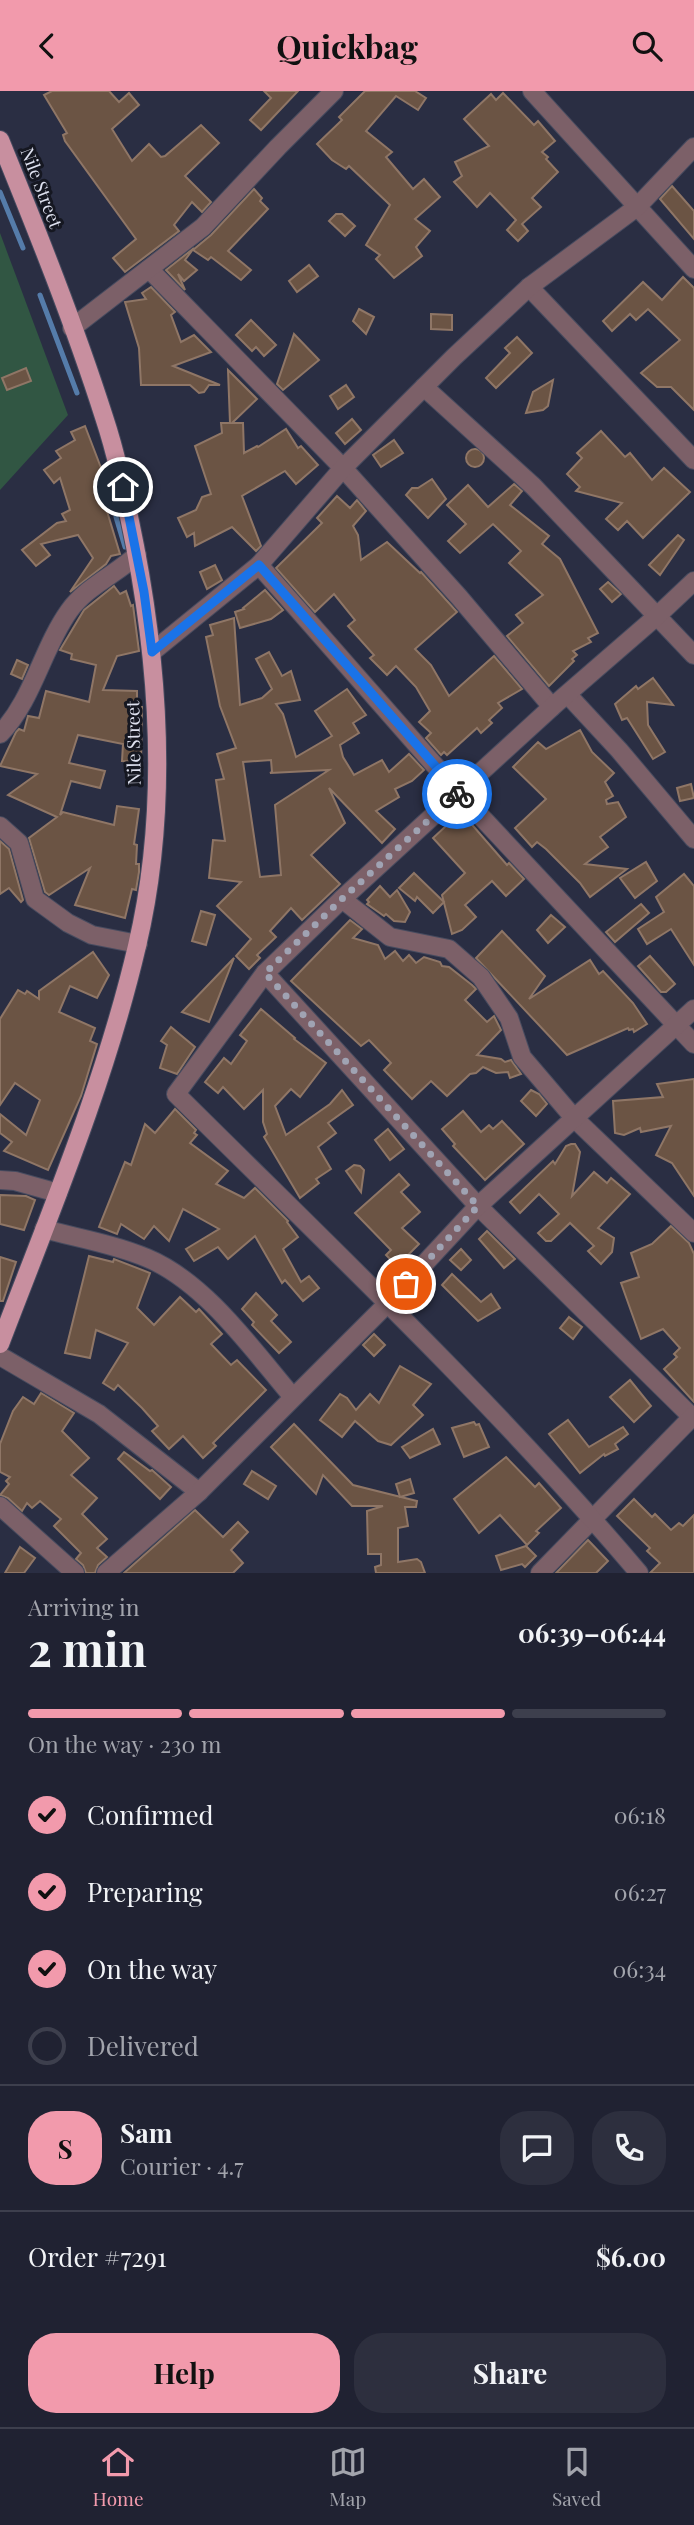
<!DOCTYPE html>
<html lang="en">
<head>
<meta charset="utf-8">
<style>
	:root { --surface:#202232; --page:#2d2f3e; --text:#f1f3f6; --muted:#a2a4ac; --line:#3d3f4d; --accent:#f29aac }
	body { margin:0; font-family:"Playfair Display",serif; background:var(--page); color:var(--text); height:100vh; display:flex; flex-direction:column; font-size:26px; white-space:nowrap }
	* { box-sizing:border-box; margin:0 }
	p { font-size:23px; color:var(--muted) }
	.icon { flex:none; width:38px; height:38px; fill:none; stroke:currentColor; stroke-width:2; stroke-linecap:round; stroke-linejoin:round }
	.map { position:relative; height:1482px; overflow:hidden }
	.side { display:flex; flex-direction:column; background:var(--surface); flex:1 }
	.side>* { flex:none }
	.pin { position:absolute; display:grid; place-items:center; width:60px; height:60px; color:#fff; margin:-30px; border:4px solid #fff; border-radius:50%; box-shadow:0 2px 7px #0007 }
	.courier { position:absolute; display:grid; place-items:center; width:70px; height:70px; margin:-35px; border:5px solid #1a73e8; border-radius:50%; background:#fff; color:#222; box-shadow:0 2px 9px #0007 }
	.overview em { font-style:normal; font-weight:700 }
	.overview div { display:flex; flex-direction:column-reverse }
	.overview { display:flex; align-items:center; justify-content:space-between; height:119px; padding:0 28px }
	h1 { font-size:46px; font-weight:700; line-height:52px }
	.bar { display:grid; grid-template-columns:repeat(4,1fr); gap:10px 7px; align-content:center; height:84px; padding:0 28px }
	.bar i { height:9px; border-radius:5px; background:var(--line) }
	.bar .active { background:var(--accent) }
	.bar p { grid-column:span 4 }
	.line { display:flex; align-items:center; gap:18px; padding:0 28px; border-top:2px solid var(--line) }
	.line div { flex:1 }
	.round { display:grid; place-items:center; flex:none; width:74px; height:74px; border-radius:28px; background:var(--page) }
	ol { padding:0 28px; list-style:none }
	li { display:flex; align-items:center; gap:21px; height:77px }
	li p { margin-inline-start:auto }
	li .icon { padding:7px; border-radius:50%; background:var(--accent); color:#111; stroke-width:4 }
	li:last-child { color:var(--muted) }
	li i { width:38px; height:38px; border:4px solid var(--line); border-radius:50% }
	.action { display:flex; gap:14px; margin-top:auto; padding:14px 28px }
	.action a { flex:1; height:80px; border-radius:28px; background:var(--accent); color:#111; font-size:28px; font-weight:700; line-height:80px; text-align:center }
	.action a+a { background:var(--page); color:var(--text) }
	header { display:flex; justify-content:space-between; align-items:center; height:91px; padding:0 28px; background:var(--accent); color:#111; font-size:32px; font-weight:700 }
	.menu { display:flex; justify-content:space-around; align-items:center; height:98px; border-top:2px solid var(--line); background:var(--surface); font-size:19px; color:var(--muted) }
	.menu a { display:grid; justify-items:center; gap:4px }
	.menu .active { color:var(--accent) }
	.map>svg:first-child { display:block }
	.green { fill:#315643 }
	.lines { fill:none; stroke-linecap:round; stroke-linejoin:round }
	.stream { stroke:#557caa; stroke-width:5 }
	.building { fill:#6b5444; stroke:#8f7666; stroke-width:2; fill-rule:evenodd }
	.minor-casing { stroke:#474b5f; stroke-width:20 }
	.primary-casing { stroke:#474b5f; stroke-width:20 }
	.minor { stroke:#7c6068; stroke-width:18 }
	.primary { stroke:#c88f9f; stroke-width:18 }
	.done { stroke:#a0a3b3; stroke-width:7; stroke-dasharray:0 12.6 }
	.route { stroke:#1a73e8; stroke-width:9 }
	.labels { text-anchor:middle; stroke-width:6; stroke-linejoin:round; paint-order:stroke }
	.street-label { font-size:18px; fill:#dfe2f0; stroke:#151721 }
</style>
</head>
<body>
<header><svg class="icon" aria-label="back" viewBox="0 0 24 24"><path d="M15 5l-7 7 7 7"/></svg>Quickbag<svg class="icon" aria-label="search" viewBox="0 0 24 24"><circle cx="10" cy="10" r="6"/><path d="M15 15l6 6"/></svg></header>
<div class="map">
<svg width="694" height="1482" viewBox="0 0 694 1482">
	<rect width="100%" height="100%" fill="#2a2e43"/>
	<polygon class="green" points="0,142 68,324 0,399"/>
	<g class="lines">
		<g class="stream">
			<polyline points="0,101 23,157"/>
			<polyline points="40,204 77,302"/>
			<polyline points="109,383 112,408"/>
			<polyline points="116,426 125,456"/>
		</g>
	</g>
	<g class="building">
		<polygon points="52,0 109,0 119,11 129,2 139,14 112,38 132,70 149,53 161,66 165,65 201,34 219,52 185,85 211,111 202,121 192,111 174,134 179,140 125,181 113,167 136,148 65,50 63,44 67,42 44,4"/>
		<polygon points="264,0 298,0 261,39 250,29 271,7"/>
		<polygon points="365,0 415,0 426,7 418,19 396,5 366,40 392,61 386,66 413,98 424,88 440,106 415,128 430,140 416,156 422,165 394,187 376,168 380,164 366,154 390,114 349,75 346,78 332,69 317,53 342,29 339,26"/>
		<polygon points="503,2 534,34 538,30 555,50 542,61 548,66 546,68 558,81 532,107 541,116 522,133 528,140 518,150 507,139 516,129 490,102 477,116 454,91 462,85 455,71 489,55 464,28 491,3 496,9"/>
		<polygon points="672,95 694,120 694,148 660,108"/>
		<polygon points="254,98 262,107 260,110 268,118 228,160 251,179 241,189 211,166 208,169 193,159 211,144"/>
		<polygon points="336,123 342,123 355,135 345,145 329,130"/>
		<polygon points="194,157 185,169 197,179 184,190 178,183 185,199 166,179"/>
		<polygon points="309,174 318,185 297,201 289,190"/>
		<polygon points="683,186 694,197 694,319 671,296 657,296 641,282 680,249 648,218 636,229 630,223 612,240 603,230 643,191 662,209"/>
		<polygon points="151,196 175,221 171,224 181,251 194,244 211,261 173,275 220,294 209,294 204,301 199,302 190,294 141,294 139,257 125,211 146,208 142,202"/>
		<polygon points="359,218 374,226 366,243 353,230"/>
		<polygon points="431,223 452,224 452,239 431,238"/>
		<polygon points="251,229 276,254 264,265 256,256 252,260 236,244"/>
		<polygon points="294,243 319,269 283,299 277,293"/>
		<polygon points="517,246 532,262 496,297 486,287 510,262 505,257"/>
		<polygon points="26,277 31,290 7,299 2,287"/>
		<polygon points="228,279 257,308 232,332 243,332 244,362 257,355 258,356 286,338 298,357 301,355 318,374 296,393 285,380 242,405 261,455 256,460 232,436 195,455 194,442 187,446 178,427 196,419 202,406 211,403 195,355 222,342 221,332 230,332"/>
		<polygon points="553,289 548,315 543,319 526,322 533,301"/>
		<polygon points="346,294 354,306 338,318 330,305"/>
		<polygon points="352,328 361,339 345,353 336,342"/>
		<polygon points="85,335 108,395 100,397 120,463 111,465 106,473 70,501 93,467 78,444 41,453 50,464 36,475 22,459 57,432 66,430 62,423 70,419 60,387 54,392 44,379 61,367 56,360 75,349 71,341"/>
		<polygon points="601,340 625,366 630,362 652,389 664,377 690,401 643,447 627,430 618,439 606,428 622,412 576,400 580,396 567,383 582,367 577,362"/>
		<polygon points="394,349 403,362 381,376 373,364"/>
		<circle cx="475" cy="367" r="9"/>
		<polygon points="432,388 446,408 428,427 406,404 412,397 418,397"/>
		<polygon points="514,393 522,400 510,414 549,445 542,453 560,468 598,542 588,547 591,551 573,560 577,564 572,568 574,570 549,595 507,545 523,532 516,524 543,504 509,472 521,460 493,433 460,462 448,450 466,433 447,414 468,394 488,416"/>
		<polygon points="337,405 350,417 357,409 366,420 353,435 358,444 361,469 387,451 420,482 421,481 457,521 415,558 431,574 449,605 494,565 522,598 498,612 502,617 489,629 492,632 481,642 477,637 447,664 444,661 441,664 426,647 431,642 419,631 430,620 416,596 396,575 387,584 370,567 374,564 348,535 355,529 334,503 315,521 276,477 322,432 317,427"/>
		<polygon points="678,444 684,449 660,484 649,474"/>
		<polygon points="215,474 222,489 207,498 200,481"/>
		<polygon points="608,491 621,503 612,511 600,498"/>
		<polygon points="114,495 120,503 126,500 131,515 133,514 139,560 117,565 103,599 137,600 137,616 142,616 141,671 122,670 123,653 78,644 69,672 105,680 100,697 71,690 60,724 63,721 114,734 117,715 139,718 134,753 137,754 136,773 139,773 139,781 136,799 132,798 125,827 75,814 90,777 49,804 45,801 29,747 57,726 8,704 37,683 0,675 16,641 19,638 24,640 28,625 39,627 46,600 89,611 96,574 71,568 72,563 60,559 84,519"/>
		<polygon points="265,499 283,519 271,528 240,537 235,521 244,518 243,517"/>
		<path d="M234,527L240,614L262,607L272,598L256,568L269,561L282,585L291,580L300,609L276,613L283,623L296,666L332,645L315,620L347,598L366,624L353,632L359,642L340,654L343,666L354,684L382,669L389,681L409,663L424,679L412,690L395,698L399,706L376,720L395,738L382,752L329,697L345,732L311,764L340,793L302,829L291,817L270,840L276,846L257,864L260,867L249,878L236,865L251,848L217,815L241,791L209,787L213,749L225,750L216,689L224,688L217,663L236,657L220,615L206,546L213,544L210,534ZM271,669L272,681L270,682L329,679L275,714L281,784L260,786L243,671Z"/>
		<polygon points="17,569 28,574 22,588 11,583"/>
		<polygon points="653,587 673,614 647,611 648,634 665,661 653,668 627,627 622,629 615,613 636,595 638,598"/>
		<polygon points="580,639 592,661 614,682 605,691 613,705 606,709 607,713 618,711 626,726 600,746 608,756 585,773 627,778 590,806 580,792 546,758 537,751 532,756 515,737 546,708 513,676 538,651 546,658"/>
		<polygon points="691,693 694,707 680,710 677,697"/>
		<polygon points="461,721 507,774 509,772 524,788 506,805 492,790 465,814 476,826 462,839 452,843 442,804 465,782 433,747"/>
		<polygon points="0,750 9,758 23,809 21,811 9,797 0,803"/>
		<polygon points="646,771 657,790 635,807 620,787"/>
		<polygon points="414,782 444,811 433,822 417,806 415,810 399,797"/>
		<polygon points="684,783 694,795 694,874 671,838 647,853 638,838 664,821 656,806"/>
		<polygon points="380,795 390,806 397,799 410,821 405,831 394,830 386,823 384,825 367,813 369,811 367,809"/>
		<polygon points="641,813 649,822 615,851 606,841"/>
		<polygon points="201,820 215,824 206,854 192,850"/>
		<polygon points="551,824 565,836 548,852 537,839"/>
		<polygon points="350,829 362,838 353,847 378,854 385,868 395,860 403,870 409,864 416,872 424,866 440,871 442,875 449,876 472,894 476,898 465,909 487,931 494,925 501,939 477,964 501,968 505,971 511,969 521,983 510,987 508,981 496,982 483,976 476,982 470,983 447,1005 431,990 412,1008 384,979 391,972 369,949 361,955 291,890"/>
		<polygon points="502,840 545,885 529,908 590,869 599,883 603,880 633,912 647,933 634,941 633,938 629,939 628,937 567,964 476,867"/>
		<polygon points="93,861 109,884 97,907 70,895 59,921 95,937 90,950 97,953 81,1005 48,1079 4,1060 12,1051 0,1042 0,1023 26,1044 40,1009 15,992 0,1014 0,928 18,899 25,903 27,900 39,908 39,900"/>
		<polygon points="650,865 675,893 666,901 661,901 638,875"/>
		<polygon points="234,867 209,931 182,921"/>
		<polygon points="261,918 295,947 294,948 326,972 300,1006 291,998 275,1015 286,1044 330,1013 342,999 353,1014 328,1032 336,1042 318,1056 331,1078 316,1088 319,1092 300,1107 264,1046 267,1043 263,1031 263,999 244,1018 223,996 218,1002 205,991 224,967 231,973 247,950 240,944"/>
		<polygon points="171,936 195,956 177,983 160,977 167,954 161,950"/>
		<polygon points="694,988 694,1105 672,1072 656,1064 671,1035 641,1041 640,1037 624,1044 615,1042 613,1010 663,1006 657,993"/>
		<polygon points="531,999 539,1003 547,1013 536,1025 521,1010"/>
		<polygon points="175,1018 196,1039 194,1042 197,1044 190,1052 228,1080 216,1093 244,1107 255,1097 288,1130 287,1131 298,1146 283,1158 301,1191 309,1185 319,1197 308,1206 303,1210 285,1189 282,1192 255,1145 228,1168 218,1156 194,1170 186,1158 219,1138 183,1118 169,1150 154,1135 144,1148 121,1133 117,1143 99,1136 125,1071 131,1074 145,1033 155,1042"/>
		<polygon points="463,1020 481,1041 489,1034 493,1038 502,1030 524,1053 485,1089 453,1055 455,1053 442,1038"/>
		<polygon points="388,1038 404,1058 390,1069 375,1049"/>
		<polygon points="571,1053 575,1053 580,1061 572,1105 594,1081 607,1092 611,1087 630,1103 598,1137 614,1147 612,1161 601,1173 588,1160 594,1155 570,1132 551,1150 546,1150 538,1142 559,1123 539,1103 520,1122 510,1111 553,1070 555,1073 566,1055"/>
		<polygon points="354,1074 360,1075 364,1079 361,1101 346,1080"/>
		<polygon points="399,1083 409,1094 401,1101 420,1121 402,1137 419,1153 397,1175 386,1164 391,1159 355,1122"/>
		<polygon points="0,1104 26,1105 35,1109 24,1139 0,1133"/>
		<polygon points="671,1135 689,1152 694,1163 694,1311 664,1278 677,1266 674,1263 680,1257 663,1238 641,1248 621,1192 639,1186 631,1162 652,1153"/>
		<polygon points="487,1140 515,1168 504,1177 479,1148"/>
		<polygon points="461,1158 471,1169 461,1179 450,1169"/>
		<polygon points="89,1165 113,1171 114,1168 150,1182 137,1217 154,1234 180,1206 196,1221 199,1218 222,1243 211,1253 231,1274 237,1269 266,1299 213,1352 216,1355 203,1367 183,1345 169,1358 152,1340 158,1335 142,1317 118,1294 114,1299 103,1292 128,1252 96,1239 90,1267 65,1262"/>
		<polygon points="0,1166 16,1171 3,1210 0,1210"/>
		<polygon points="452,1183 481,1211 491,1203 500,1217 478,1230 442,1194"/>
		<polygon points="256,1202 277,1224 271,1230 291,1251 279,1262 252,1234 254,1231 242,1218"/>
		<polygon points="569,1226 582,1236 573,1248 560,1237"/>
		<polygon points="374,1243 385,1254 374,1265 363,1254"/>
		<polygon points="400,1275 431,1293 413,1314 423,1324 391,1354 378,1350 355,1330 342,1346 320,1329 340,1303 347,1307 356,1319 370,1303 379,1312"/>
		<polygon points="630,1289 651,1315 634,1331 610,1306"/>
		<polygon points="41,1302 74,1322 62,1340 89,1367 71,1384 97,1407 82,1423 107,1448 97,1457 107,1466 98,1474 95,1482 86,1482 83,1474 76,1468 81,1462 54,1435 61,1428 40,1410 32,1417 27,1412 22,1420 8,1407 0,1404 9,1393 6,1390 10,1386 0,1381 0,1353 13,1320 23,1306 34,1313"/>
		<polygon points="568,1329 589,1356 623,1336 628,1343 615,1353 618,1358 605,1365 604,1363 580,1382 549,1343"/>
		<polygon points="474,1331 476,1334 479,1333 489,1356 464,1366 452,1337"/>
		<polygon points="294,1333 353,1394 417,1410 416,1416 405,1416 408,1435 398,1437 398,1471 417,1468 421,1471 425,1482 376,1482 375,1476 381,1474 381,1463 368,1463 367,1420 383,1415 352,1415 323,1384 316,1403 271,1356"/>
		<polygon points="433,1338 440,1353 410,1367 402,1356"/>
		<polygon points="124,1361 150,1380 152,1379 171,1396 160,1408 118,1368"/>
		<polygon points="506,1366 535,1396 539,1392 561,1417 536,1440 539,1442 527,1454 500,1424 479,1442 454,1408"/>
		<polygon points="252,1380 276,1395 268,1408 244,1393"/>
		<polygon points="410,1388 414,1402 400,1406 396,1393"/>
		<polygon points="634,1408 652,1426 655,1423 671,1439 679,1432 683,1435 694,1424 694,1482 650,1482 660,1472 647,1460 650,1457 617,1425"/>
		<polygon points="195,1419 223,1446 238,1431 248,1441 231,1459 243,1472 233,1482 124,1482"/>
		<polygon points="588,1449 608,1470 596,1482 556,1482"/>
		<polygon points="526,1455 536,1465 525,1476 522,1473 501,1479 496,1465"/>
		<polygon points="20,1456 35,1467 24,1482 5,1482"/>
	</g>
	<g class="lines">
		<g class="minor-casing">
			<g id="minor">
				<polyline points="532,0 694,178"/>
				<polyline points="149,178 343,377 459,506 552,616"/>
				<polyline points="529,196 694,369"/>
				<polyline points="72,237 203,136 278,56 334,0"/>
				<polyline points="424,296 533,395 694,564"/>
				<polyline points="259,474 459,702 694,953"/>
				<polyline points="152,561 259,474 343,377 454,266 529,196 637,116 694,56"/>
				<polyline points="568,604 619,659 694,748"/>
				<path d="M0,643C33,609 42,558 69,520C86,496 116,483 137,464"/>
				<polyline points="0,735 19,752 35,808 68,832 92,844 138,853"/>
				<polyline points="342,808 390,846 449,858 481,886 509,927 522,966 574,1027 694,1142"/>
				<polyline points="265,882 478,1115 694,1328"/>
				<polyline points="0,1089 15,1090 58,1102"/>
				<path d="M44,1138C77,1147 114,1153 147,1167C205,1191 252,1258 292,1305"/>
				<polyline points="0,1265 99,1323 199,1401"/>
				<polyline points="0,1415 75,1482"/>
				<polyline points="106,1482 199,1401 388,1212 478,1115 694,918"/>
				<polyline points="540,1482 694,1324"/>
				<path d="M639,1482C496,1313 333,1159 176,1003L265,882L342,808L552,616L657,525L694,490"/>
			</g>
		</g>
		<g class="primary-casing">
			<path id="primary" d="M0,49C37,140 74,232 104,326C118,368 126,411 135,455C160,585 168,724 137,855C105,992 50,1122 0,1253"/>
		</g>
		<use href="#minor" class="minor"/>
		<use href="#primary" class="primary"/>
	</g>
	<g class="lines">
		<polyline class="done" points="406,1193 478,1115 265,882 342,808 457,703"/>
		<polyline class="route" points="123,396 144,501 152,561 259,474 459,702 457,703"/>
	</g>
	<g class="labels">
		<g class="street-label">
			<text transform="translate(41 97) rotate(69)" y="6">Nile Street</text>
			<text transform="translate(134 652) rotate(-91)" y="6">Nile Street</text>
		</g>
	</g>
</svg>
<div class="pin" style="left:406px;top:1193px;background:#ea580c"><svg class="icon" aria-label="bag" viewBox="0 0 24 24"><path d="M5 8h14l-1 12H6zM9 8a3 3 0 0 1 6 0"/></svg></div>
<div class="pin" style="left:123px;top:396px;background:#1f2937"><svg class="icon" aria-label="home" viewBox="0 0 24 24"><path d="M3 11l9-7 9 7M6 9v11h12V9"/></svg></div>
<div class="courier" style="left:457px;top:703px"><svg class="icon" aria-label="bike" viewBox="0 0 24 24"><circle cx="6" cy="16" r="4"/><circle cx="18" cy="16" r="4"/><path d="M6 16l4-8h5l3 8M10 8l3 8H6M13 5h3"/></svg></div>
</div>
<section class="side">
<div class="overview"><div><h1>2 min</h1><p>Arriving in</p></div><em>06:39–06:44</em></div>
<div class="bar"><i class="active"></i><i class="active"></i><i class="active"></i><i></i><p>On the way · 230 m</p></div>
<ol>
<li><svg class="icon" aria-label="check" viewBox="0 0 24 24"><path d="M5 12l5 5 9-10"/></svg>Confirmed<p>06:18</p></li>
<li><svg class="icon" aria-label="check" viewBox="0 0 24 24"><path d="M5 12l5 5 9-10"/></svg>Preparing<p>06:27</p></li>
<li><svg class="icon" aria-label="check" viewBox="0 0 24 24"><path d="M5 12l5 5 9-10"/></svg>On the way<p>06:34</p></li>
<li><i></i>Delivered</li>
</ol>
<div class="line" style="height:126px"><b class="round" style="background:var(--accent);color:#111">S</b><div><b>Sam</b><p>Courier · 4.7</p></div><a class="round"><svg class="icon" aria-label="chat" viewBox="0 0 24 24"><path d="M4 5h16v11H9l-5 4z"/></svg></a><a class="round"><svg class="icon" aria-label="phone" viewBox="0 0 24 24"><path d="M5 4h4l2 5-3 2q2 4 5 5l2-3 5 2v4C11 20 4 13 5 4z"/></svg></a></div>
<div class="line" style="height:91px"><div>Order #7291</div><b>$6.00</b></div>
<div class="action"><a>Help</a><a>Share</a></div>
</section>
<nav class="menu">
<a class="active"><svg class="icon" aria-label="home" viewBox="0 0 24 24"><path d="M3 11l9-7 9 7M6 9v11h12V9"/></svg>Home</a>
<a><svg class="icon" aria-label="map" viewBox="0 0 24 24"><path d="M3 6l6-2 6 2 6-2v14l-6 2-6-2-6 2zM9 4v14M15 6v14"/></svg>Map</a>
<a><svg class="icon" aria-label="saved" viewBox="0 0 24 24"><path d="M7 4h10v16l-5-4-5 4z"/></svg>Saved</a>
</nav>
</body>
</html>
